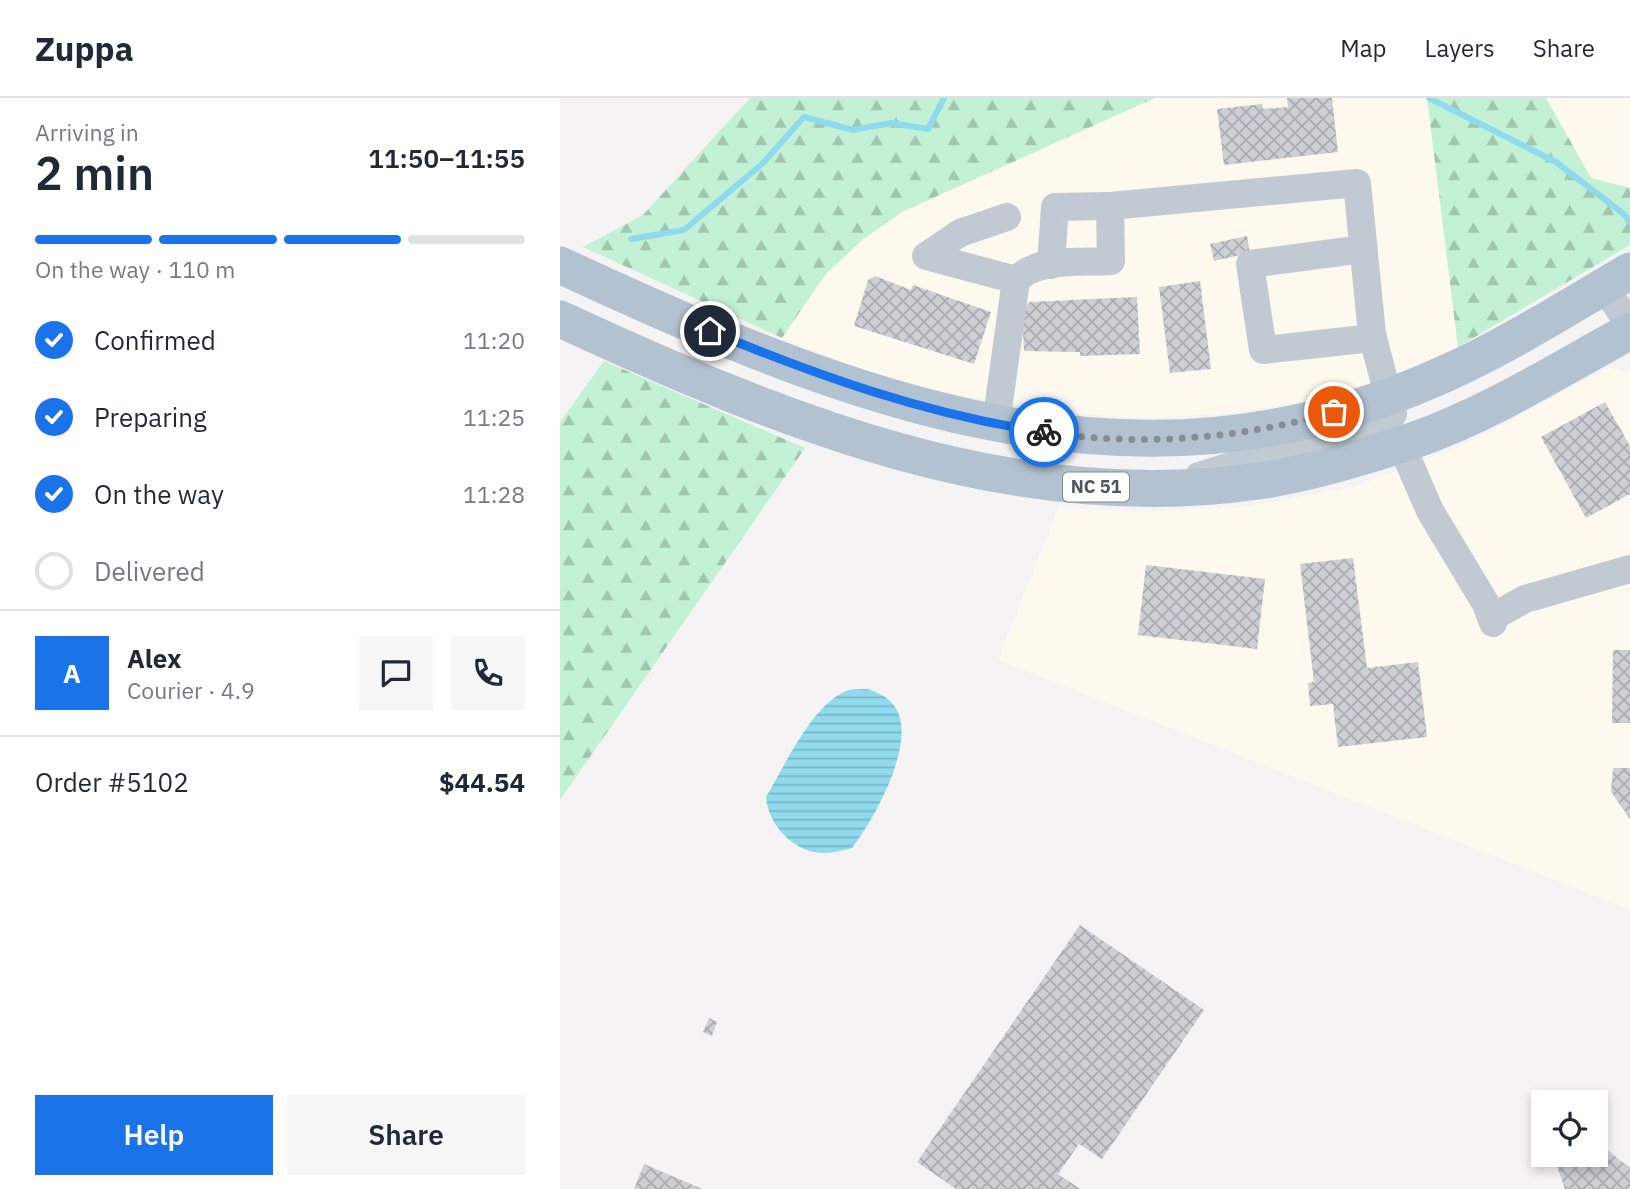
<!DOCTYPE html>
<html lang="en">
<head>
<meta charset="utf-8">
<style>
	:root { --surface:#fff; --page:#f6f6f7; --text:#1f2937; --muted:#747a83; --line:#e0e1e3; --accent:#1a73e8 }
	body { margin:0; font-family:"IBM Plex Sans",sans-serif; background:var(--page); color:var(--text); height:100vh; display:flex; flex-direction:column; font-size:26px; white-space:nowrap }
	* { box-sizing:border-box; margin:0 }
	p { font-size:23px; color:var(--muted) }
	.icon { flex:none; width:38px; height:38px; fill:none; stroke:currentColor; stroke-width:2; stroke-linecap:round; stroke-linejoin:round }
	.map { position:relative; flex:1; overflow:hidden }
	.sheet { display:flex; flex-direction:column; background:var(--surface); width:560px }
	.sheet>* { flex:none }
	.controls { position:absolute; left:971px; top:992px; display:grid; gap:14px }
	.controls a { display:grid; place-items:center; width:77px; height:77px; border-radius:0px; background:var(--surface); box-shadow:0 4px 10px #0003; font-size:35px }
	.pin { position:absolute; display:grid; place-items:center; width:60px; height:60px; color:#fff; margin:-30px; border:4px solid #fff; border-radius:50%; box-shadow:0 2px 7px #0007 }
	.courier { position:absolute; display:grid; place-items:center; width:70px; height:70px; margin:-35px; border:5px solid #1a73e8; border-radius:50%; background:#fff; color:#222; box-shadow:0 2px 9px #0007 }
	.summary em { font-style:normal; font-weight:600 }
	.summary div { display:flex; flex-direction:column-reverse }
	.summary { display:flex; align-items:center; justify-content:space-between; height:119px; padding:0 35px }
	h1 { font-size:46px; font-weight:600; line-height:52px }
	.bar { display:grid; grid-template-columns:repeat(4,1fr); gap:10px 7px; align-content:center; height:84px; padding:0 35px }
	.bar i { height:9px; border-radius:5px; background:var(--line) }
	.bar .active { background:var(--accent) }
	.bar p { grid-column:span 4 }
	.line { display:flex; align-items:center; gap:18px; padding:0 35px; border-top:2px solid var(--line) }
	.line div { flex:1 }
	.round { display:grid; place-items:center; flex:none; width:74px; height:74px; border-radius:0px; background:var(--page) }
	ol { padding:0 35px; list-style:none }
	li { display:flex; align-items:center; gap:21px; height:77px }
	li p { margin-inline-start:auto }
	li .icon { padding:7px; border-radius:50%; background:var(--accent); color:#fff; stroke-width:4 }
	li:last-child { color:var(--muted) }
	li i { width:38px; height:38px; border:4px solid var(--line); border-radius:50% }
	.cta { display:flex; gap:14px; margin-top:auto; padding:14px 35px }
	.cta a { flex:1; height:80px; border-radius:0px; background:var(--accent); color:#fff; font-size:28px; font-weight:600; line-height:80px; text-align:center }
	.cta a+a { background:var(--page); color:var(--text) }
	header { display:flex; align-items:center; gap:42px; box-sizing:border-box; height:98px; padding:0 35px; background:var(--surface); border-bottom:2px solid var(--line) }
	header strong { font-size:33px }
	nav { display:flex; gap:38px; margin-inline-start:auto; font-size:24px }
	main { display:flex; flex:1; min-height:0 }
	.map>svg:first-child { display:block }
	.commercial { fill:#fdf9ef }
	.forest { fill:url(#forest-firs) }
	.water { fill:url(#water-rules) }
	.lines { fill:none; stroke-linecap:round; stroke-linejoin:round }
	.stream { stroke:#90daee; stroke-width:6 }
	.building { fill:url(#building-cross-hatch) }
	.minor { stroke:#c1cad2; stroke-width:28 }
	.major { stroke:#b3c2d1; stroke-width:37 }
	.done { stroke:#868d94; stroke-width:7; stroke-dasharray:0 12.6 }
	.route { stroke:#1a73e8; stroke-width:9 }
	.labels { text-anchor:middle; stroke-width:6; stroke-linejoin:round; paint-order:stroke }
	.shield { fill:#fff; stroke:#808990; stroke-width:2 }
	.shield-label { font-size:18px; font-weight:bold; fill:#4a5661 }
</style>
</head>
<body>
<header>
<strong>Zuppa</strong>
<nav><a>Map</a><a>Layers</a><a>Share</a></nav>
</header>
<main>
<section class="sheet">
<div class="summary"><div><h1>2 min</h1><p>Arriving in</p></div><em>11:50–11:55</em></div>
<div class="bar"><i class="active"></i><i class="active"></i><i class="active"></i><i></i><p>On the way · 110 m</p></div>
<ol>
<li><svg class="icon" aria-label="check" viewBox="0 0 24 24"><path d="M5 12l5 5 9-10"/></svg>Confirmed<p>11:20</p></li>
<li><svg class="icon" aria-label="check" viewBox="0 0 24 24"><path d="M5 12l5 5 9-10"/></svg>Preparing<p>11:25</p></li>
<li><svg class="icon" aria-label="check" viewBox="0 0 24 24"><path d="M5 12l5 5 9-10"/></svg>On the way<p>11:28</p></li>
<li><i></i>Delivered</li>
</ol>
<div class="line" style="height:126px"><b class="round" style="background:var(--accent);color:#fff">A</b><div><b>Alex</b><p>Courier · 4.9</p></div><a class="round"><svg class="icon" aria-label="chat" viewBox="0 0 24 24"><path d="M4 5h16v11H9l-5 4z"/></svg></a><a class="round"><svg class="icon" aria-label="phone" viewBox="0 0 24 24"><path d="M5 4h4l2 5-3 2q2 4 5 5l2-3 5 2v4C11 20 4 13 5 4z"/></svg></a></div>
<div class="line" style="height:91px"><div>Order #5102</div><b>$44.54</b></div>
<div class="cta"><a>Help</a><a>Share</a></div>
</section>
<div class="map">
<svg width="1070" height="1091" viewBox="0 0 1070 1091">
	<defs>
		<pattern id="forest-firs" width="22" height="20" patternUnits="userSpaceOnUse" patternTransform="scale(1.75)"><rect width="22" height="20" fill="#c3f1d5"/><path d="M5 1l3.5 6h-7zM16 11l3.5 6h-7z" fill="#a0c6b0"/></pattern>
		<pattern id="water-rules" width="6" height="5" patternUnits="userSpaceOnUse" patternTransform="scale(1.75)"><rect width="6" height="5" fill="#90daee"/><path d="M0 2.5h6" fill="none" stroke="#78b4c4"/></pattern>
		<pattern id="building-cross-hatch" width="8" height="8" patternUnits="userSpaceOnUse" patternTransform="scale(1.75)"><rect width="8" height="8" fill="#cdcfd5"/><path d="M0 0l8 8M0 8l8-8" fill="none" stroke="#a8abb0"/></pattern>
	</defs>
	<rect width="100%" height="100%" fill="#f5f3f3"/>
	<g class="commercial">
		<polygon points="595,0 867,0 898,249 819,282 741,304 662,316 582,320 500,315 379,293 299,270 222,240 265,177 302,142 344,113"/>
		<polygon points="986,0 1070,0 1070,90 1031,80"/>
		<polygon points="1049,270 1070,274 1070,812 438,562 499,409 570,414 684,409 796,388 903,347"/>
	</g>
	<g class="forest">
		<polygon points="190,0 595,0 344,113 302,142 265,177 222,240 23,149 83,117"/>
		<polygon points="867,0 986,0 1031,80 1070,90 1070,147 898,249"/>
		<polygon points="44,263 245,350 0,702 0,324"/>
	</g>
	<path class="water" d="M308,591C316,594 326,598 332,605C362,637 314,722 292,750C283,752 274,755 265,755C235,756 208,727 206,699C225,668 251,608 286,593C292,591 301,591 308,591Z"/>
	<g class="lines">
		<g class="stream">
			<polyline points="869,0 996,64 1065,117 1070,125"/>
			<polyline points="71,141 124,132 202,66 244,19 293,32 331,25 368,31 384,0"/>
		</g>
	</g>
	<g class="building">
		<polygon points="727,0 772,0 778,54 664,67 657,11 702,6 703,11 728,9"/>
		<polygon points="687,138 690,155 654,163 650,146"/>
		<polygon points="315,178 351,192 353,187 431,214 414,266 294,228 308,182"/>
		<polygon points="640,183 651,271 610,275 599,189"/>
		<polygon points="577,199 580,256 520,258 520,254 464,253 462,215 469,204"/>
		<polygon points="1045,304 1070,348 1070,396 1026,420 981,339"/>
		<polygon points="793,460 807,570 858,564 867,639 778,649 773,606 750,608 748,585 754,584 740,466"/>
		<polygon points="586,467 705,481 697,551 578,537"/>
		<polygon points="1053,552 1070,552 1070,625 1052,625"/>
		<polygon points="1053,670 1070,670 1070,721 1051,694"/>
		<polygon points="520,827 644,912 542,1061 519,1046 498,1076 520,1091 396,1091 357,1064"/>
		<polygon points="149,920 157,924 152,938 143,934"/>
		<polygon points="1041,1047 1070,1070 1070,1091 1005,1091 993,1057 1036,1057"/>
		<polygon points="84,1066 142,1091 74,1091"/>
	</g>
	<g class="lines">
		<g class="minor">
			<polyline points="447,119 400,135 366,158 456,182"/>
			<polyline points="803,151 690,166 703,252 813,240"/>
			<polyline points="491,167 495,109 550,108"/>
			<polyline points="1044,188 1070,228"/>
			<path d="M436,326L456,182C478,159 521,165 551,163L550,108L797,85L812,236L833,316L822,330L810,337L677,366L639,378"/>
			<polyline points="841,346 870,413 926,506 933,525"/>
			<polyline points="931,520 965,501 1070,471"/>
		</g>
		<g class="major">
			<path d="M0,167C286,300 571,416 880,278C946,249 1008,209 1070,173"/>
			<path d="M0,221C219,322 452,419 698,383C748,376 804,359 852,343C929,316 999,272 1070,233"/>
		</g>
	</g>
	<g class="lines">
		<path class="done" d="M484,334C579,349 681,341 774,314"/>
		<path class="route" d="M150,233C258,278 368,317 484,334"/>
	</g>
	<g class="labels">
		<rect class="shield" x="503" y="374.5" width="66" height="29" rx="5"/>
		<g class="shield-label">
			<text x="536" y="395">NC 51</text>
		</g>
	</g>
</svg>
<div class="controls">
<a><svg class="icon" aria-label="locate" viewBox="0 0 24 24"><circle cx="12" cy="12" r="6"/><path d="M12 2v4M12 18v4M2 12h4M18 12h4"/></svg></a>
</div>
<div class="pin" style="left:774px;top:314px;background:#ea580c"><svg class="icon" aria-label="bag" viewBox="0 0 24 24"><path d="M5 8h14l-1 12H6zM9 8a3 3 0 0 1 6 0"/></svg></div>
<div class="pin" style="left:150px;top:233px;background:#1f2937"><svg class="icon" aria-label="home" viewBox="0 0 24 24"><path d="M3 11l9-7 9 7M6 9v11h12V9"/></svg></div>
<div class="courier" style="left:484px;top:334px"><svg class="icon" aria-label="bike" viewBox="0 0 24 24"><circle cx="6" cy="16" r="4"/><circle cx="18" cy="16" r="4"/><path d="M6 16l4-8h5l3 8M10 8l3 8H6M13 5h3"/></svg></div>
</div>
</main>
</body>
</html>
